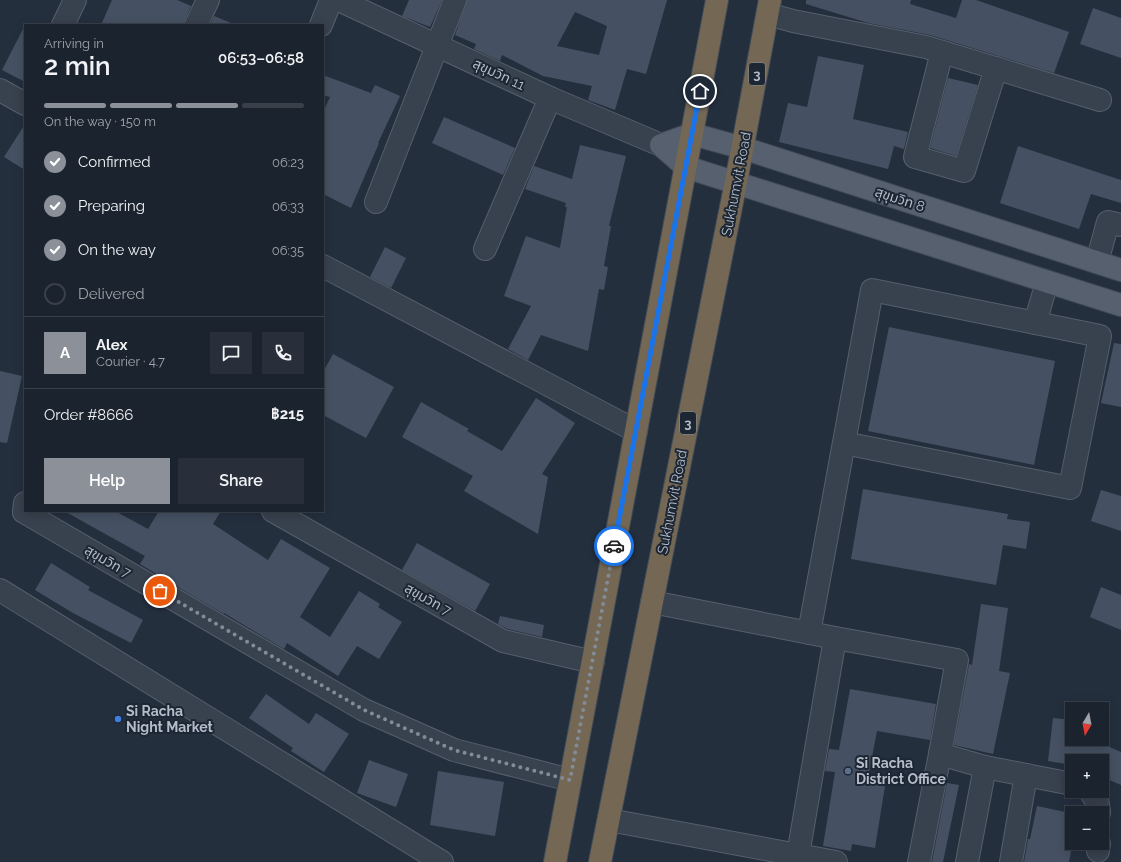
<!DOCTYPE html>
<html lang="en">
<head>
<meta charset="utf-8">
<style>
	:root { --surface:#1b232e; --page:#282f3a; --text:#f1f3f6; --muted:#a0a4aa; --line:#39404a; --accent:#8c9099 }
	body { margin:0; font-family:Raleway,"Noto Sans Thai",sans-serif; background:var(--page); color:var(--text); height:100vh; display:flex; flex-direction:column; font-size:15px; white-space:nowrap }
	* { box-sizing:border-box; margin:0 }
	p { font-size:13px; color:var(--muted) }
	.icon { flex:none; width:22px; height:22px; fill:none; stroke:currentColor; stroke-width:2; stroke-linecap:round; stroke-linejoin:round }
	.map { position:relative; flex:1; overflow:hidden }
	.details { position:absolute; left:24px; top:24px; width:300px; height:488px; display:flex; flex-direction:column; background:var(--surface); border-radius:0px; box-shadow:0 2px 10px #0003,0 0 0 1px var(--line) }
	.details>* { flex:none }
	.needle { width:26px; rotate:190deg }
	.buttons { position:absolute; left:1065px; top:702px; display:grid; gap:8px }
	.buttons a { display:grid; place-items:center; width:44px; height:44px; border-radius:0px; background:var(--surface); box-shadow:0 2px 10px #0003,0 0 0 1px var(--line); font-size:20px }
	.pin { position:absolute; display:grid; place-items:center; width:34px; height:34px; color:#fff; margin:-17px; border:2px solid #fff; border-radius:50%; box-shadow:0 1px 4px #0007 }
	.courier { position:absolute; display:grid; place-items:center; width:40px; height:40px; margin:-20px; border:3px solid #1a73e8; border-radius:50%; background:#fff; color:#222; box-shadow:0 1px 5px #0007 }
	.headline em { font-style:normal; font-weight:600 }
	.headline div { display:flex; flex-direction:column-reverse }
	.headline { display:flex; align-items:center; justify-content:space-between; height:68px; padding:0 20px }
	h1 { font-size:26px; font-weight:600; line-height:30px }
	.bar { display:grid; grid-template-columns:repeat(4,1fr); gap:6px 4px; align-content:center; height:48px; padding:0 20px }
	.bar i { height:5px; border-radius:3px; background:var(--line) }
	.bar .selected { background:var(--accent) }
	.bar p { grid-column:span 4 }
	.line { display:flex; align-items:center; gap:10px; padding:0 20px; border-top:1px solid var(--line) }
	.line div { flex:1 }
	.round { display:grid; place-items:center; flex:none; width:42px; height:42px; border-radius:0px; background:var(--page) }
	ol { padding:0 20px; list-style:none }
	li { display:flex; align-items:center; gap:12px; height:44px }
	li p { margin-inline-start:auto }
	li .icon { padding:4px; border-radius:50%; background:var(--accent); color:#fff; stroke-width:4 }
	li:last-child { color:var(--muted) }
	li i { width:22px; height:22px; border:2px solid var(--line); border-radius:50% }
	.button { display:flex; gap:8px; margin-top:auto; padding:8px 20px }
	.button a { flex:1; height:46px; border-radius:0px; background:var(--accent); color:#fff; font-size:16px; font-weight:600; line-height:46px; text-align:center }
	.button a+a { background:var(--page); color:var(--text) }
	.map>svg:first-child { display:block }
	.building { fill:#455162; fill-rule:evenodd }
	.lines { fill:none; stroke-linecap:round; stroke-linejoin:round }
	.minor-casing { stroke:#565f6c; stroke-width:24 }
	.major-casing { stroke:#414a57; stroke-width:24 }
	.highway-casing { stroke:#434c59; stroke-width:24 }
	.minor { stroke:#38414e; stroke-width:22 }
	.major { stroke:#56606e; stroke-width:22 }
	.highway { stroke:#746855; stroke-width:22 }
	.done { stroke:#828b98; stroke-width:4; stroke-dasharray:0 7.2 }
	.route { stroke:#1a73e8; stroke-width:5 }
	.shop-dot { fill:#3f7fe0; stroke:#1d2633; stroke-width:1.5 }
	.service-dot { fill:#5c6f8a; stroke:#1d2633; stroke-width:1.5 }
	.labels { text-anchor:middle; stroke-width:4; stroke-linejoin:round; paint-order:stroke }
	.shield { fill:#1d2633; stroke:#878f9c; stroke-width:1 }
	.shield-label { font-size:13px; font-weight:bold; fill:#b4bcc9 }
	.street-label { font-size:14px; fill:#b4bcc9; stroke:#1d2633 }
	.poi-label { font-size:14px; font-weight:bold; fill:#b4bcc9; stroke:#1d2633; text-anchor:start }
</style>
</head>
<body>
<div class="map">
<svg width="1121" height="862" viewBox="0 0 1121 862">
	<rect width="100%" height="100%" fill="#242f3e"/>
	<g class="building">
		<polygon points="112,0 177,0 191,6 185,20 184,25 101,25"/>
		<polygon points="409,0 442,0 430,27 402,16"/>
		<path d="M467,0H667L646,74L627,69L615,110L588,100L592,86L543,76L502,55L500,61L474,49L476,44L455,35ZM575,12L607,26L599,55L557,46Z"/>
		<polygon points="806,0 911,0 910,4 956,18 962,0 976,0 1069,32 1054,73 930,35 868,23 806,4"/>
		<polygon points="1093,8 1121,18 1121,58 1080,44"/>
		<polygon points="214,16 236,25 210,25"/>
		<polygon points="25,25 25,82 2,70"/>
		<polygon points="818,56 864,65 853,119 908,132 904,149 894,146 888,169 779,142 788,103 807,107"/>
		<polygon points="323,75 371,93 375,85 400,96 378,143 379,143 351,208 323,194 323,112 330,97 323,95"/>
		<polygon points="948,78 978,85 956,156 930,148"/>
		<polygon points="444,117 515,148 503,175 432,143"/>
		<polygon points="25,124 25,170 4,157"/>
		<polygon points="580,145 626,156 609,226 611,226 604,266 608,267 604,290 599,289 588,351 541,335 528,360 508,349 531,306 504,296 526,236 560,248 567,207 565,207 566,203 525,189 534,166 572,179"/>
		<polygon points="1018,146 1121,180 1121,203 1091,194 1079,229 1000,203"/>
		<polygon points="385,247 406,258 391,288 370,277"/>
		<polygon points="889,327 1055,361 1034,465 868,431"/>
		<polygon points="1114,343 1121,344 1121,407 1101,403"/>
		<polygon points="333,354 394,387 366,438 323,415 323,372"/>
		<polygon points="0,371 22,376 7,443 0,442"/>
		<polygon points="536,398 575,423 542,474 548,477 538,534 464,491 473,476 402,437 421,402 469,429 467,431 502,451"/>
		<polygon points="863,489 1008,514 1007,519 1030,522 1026,549 1003,545 996,585 851,559"/>
		<polygon points="1101,490 1121,496 1121,531 1091,521"/>
		<polygon points="64,511 115,511 148,529 159,511 221,511 213,524 268,560 281,539 330,568 300,617 330,637 359,591 380,604 378,607 402,622 379,659 357,646 338,676 287,643 284,649 224,613 224,614 191,595 140,564 145,556"/>
		<polygon points="417,543 490,584 475,611 402,570"/>
		<polygon points="51,563 90,587 88,590 143,620 131,643 73,613 35,590"/>
		<polygon points="1101,587 1121,595 1121,630 1090,617"/>
		<polygon points="981,604 1008,608 999,671 1010,673 993,754 954,745 969,664 972,665"/>
		<polygon points="500,616 544,625 542,637 508,629 498,624"/>
		<polygon points="850,689 936,704 930,740 877,731 867,783 885,786 875,848 852,844 851,851 823,846 835,772 825,771 829,749 839,750"/>
		<polygon points="266,694 309,724 316,713 349,734 324,772 291,751 293,748 249,718"/>
		<polygon points="1053,718 1072,720 1072,739 1091,739 1121,752 1121,785 1102,777 1102,761 1072,761 1072,765 1048,761"/>
		<polygon points="369,760 408,774 396,807 357,793"/>
		<polygon points="438,771 504,782 495,836 430,825"/>
		<polygon points="947,783 959,785 943,862 932,862"/>
		<polygon points="1037,806 1070,813 1064,845 1072,846 1069,862 1024,862 1028,839 1030,839"/>
	</g>
	<g class="lines">
		<g class="minor-casing">
			<g id="minor">
				<polyline points="339,0 550,98 661,145"/>
				<polyline points="768,14 793,21 926,47 1100,100"/>
				<polyline points="63,25 75,0"/>
				<polyline points="196,25 208,0"/>
				<polyline points="321,25 331,0"/>
				<polyline points="942,52 915,157 964,171 996,68"/>
				<polyline points="0,90 25,104"/>
				<polyline points="376,202 455,0"/>
				<polyline points="485,249 550,98"/>
				<polyline points="1097,262 1108,222 1121,225"/>
				<polyline points="323,266 636,431"/>
				<polyline points="1035,323 1047,282"/>
				<polyline points="25,503 24,512 364,710 454,750 570,780"/>
				<polyline points="273,511 503,641 593,662"/>
				<polyline points="0,590 442,862"/>
				<polyline points="809,633 872,290 1100,336 1070,488 844,443"/>
				<polyline points="835,638 957,660 940,754 985,767 1026,775 1011,862"/>
				<polyline points="1026,775 1072,784"/>
				<polyline points="1090,791 1098,804 1099,813"/>
				<polyline points="609,820 798,855 835,638 652,602"/>
				<polyline points="1098,851 1099,843"/>
				<polyline points="798,855 836,862"/>
				<polyline points="919,862 940,754"/>
				<polyline points="967,862 985,767"/>
			</g>
		</g>
		<g class="major-casing">
			<polyline id="major" points="1121,270 743,148 692,134 661,145 686,167 1121,305"/>
		</g>
		<g class="highway-casing">
			<g id="highway">
				<polyline points="555,862 717,0"/>
				<polyline points="600,862 736,182 770,0"/>
			</g>
		</g>
		<use href="#minor" class="minor"/>
		<use href="#major" class="major"/>
		<use href="#highway" class="highway"/>
	</g>
	<g class="lines">
		<polyline class="done" points="160,591 364,710 454,750 570,780 614,546"/>
		<polyline class="route" points="614,546 700,91"/>
	</g>
	<circle class="shop-dot" cx="118" cy="719" r="4"/>
	<circle class="service-dot" cx="848" cy="771" r="4"/>
	<g class="labels">
		<g class="shield">
			<rect x="749" y="63" width="16" height="22" rx="3"/>
			<rect x="680" y="412" width="16" height="22" rx="3"/>
		</g>
		<g class="shield-label">
			<text x="757" y="79">3</text>
			<text x="688" y="428">3</text>
		</g>
		<g class="street-label">
			<text transform="translate(499 74) rotate(25)" y="5">สุขุมวิท 11</text>
			<text transform="translate(736 184) rotate(-79)" y="5">Sukhumvit Road</text>
			<text transform="translate(900 199) rotate(18)" y="5">สุขุมวิท 8</text>
			<text transform="translate(672 502) rotate(-79)" y="5">Sukhumvit Road</text>
			<text transform="translate(108 561) rotate(30)" y="5">สุขุมวิท 7</text>
			<text transform="translate(428 599) rotate(29)" y="5">สุขุมวิท 7</text>
		</g>
		<g class="poi-label">
			<text x="126" y="716">Si Racha<tspan x="126" dy="16">Night Market</tspan></text>
			<text x="856" y="768">Si Racha<tspan x="856" dy="16">District Office</tspan></text>
		</g>
	</g>
</svg>
<div class="buttons">
<a><svg class="needle" viewBox="-14 -14 28 28"><path d="M0-13l5 13h-10z" fill="#e53935"/><path d="M0 13l5-13h-10z" fill="#a0a4aa"/></svg></a>
<a>+</a>
<a>−</a>
</div>
<div class="pin" style="left:160px;top:591px;background:#ea580c"><svg class="icon" aria-label="bag" viewBox="0 0 24 24"><path d="M5 8h14l-1 12H6zM9 8a3 3 0 0 1 6 0"/></svg></div>
<div class="pin" style="left:700px;top:91px;background:#1f2937"><svg class="icon" aria-label="home" viewBox="0 0 24 24"><path d="M3 11l9-7 9 7M6 9v11h12V9"/></svg></div>
<div class="courier" style="left:614px;top:546px"><svg class="icon" aria-label="car" viewBox="0 0 24 24"><path d="M5 17H2v-5l4-1 3-4h7l3 4 3 1v5h-3M9 17h6M6 11h13"/><circle cx="7" cy="17" r="2"/><circle cx="17" cy="17" r="2"/></svg></div>
<section class="details">
<div class="headline"><div><h1>2 min</h1><p>Arriving in</p></div><em>06:53–06:58</em></div>
<div class="bar"><i class="selected"></i><i class="selected"></i><i class="selected"></i><i></i><p>On the way · 150 m</p></div>
<ol>
<li><svg class="icon" aria-label="check" viewBox="0 0 24 24"><path d="M5 12l5 5 9-10"/></svg>Confirmed<p>06:23</p></li>
<li><svg class="icon" aria-label="check" viewBox="0 0 24 24"><path d="M5 12l5 5 9-10"/></svg>Preparing<p>06:33</p></li>
<li><svg class="icon" aria-label="check" viewBox="0 0 24 24"><path d="M5 12l5 5 9-10"/></svg>On the way<p>06:35</p></li>
<li><i></i>Delivered</li>
</ol>
<div class="line" style="height:72px"><b class="round" style="background:var(--accent);color:#fff">A</b><div><b>Alex</b><p>Courier · 4.7</p></div><a class="round"><svg class="icon" aria-label="chat" viewBox="0 0 24 24"><path d="M4 5h16v11H9l-5 4z"/></svg></a><a class="round"><svg class="icon" aria-label="phone" viewBox="0 0 24 24"><path d="M5 4h4l2 5-3 2q2 4 5 5l2-3 5 2v4C11 20 4 13 5 4z"/></svg></a></div>
<div class="line" style="height:52px"><div>Order #8666</div><b>฿215</b></div>
<div class="button"><a>Help</a><a>Share</a></div>
</section>
</div>
</body>
</html>
